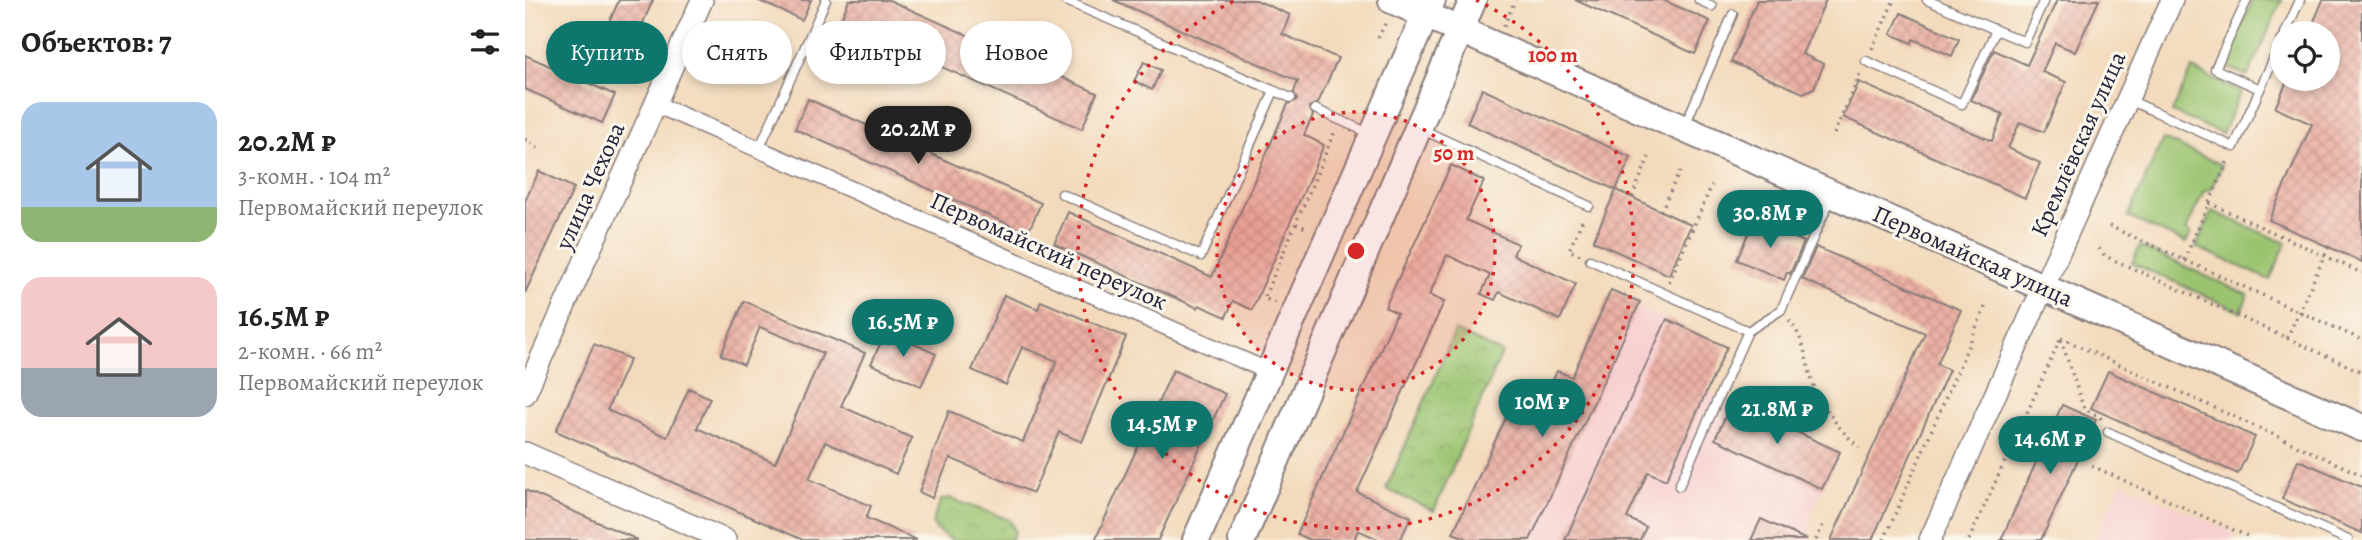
<!DOCTYPE html>
<html lang="ru">
<head>
<meta charset="utf-8">
<style>
  :root { --surface:#fff; --page:#f6f6f6; --text:#222; --muted:#767676; --accent:#0f766e }
  body { margin:0; font-family:Alegreya,serif; background:var(--page); color:var(--text); height:100vh; display:flex; flex-direction:column; font-size:26px; white-space:nowrap }
  * { box-sizing:border-box; margin:0 }
  p { font-size:23px; color:var(--muted) }
  .icon { flex:none; width:38px; height:38px; fill:none; stroke:currentColor; stroke-width:2; stroke-linecap:round; stroke-linejoin:round }
  .map { position:relative; flex:1; overflow:hidden }
  .details { display:flex; flex-direction:column; background:var(--surface); width:525px }
  .details>* { flex:none }
  .guide { position:absolute; left:21px; top:21px; width:665px; height:63px; display:flex; gap:14px }
  .fabs { position:absolute; left:1745px; top:21px; display:grid; gap:14px }
  .fabs a { display:grid; place-items:center; width:70px; height:70px; border-radius:50%; background:var(--surface); box-shadow:0 4px 10px #0003; font-size:35px }
  .price { position:absolute; translate:-50% -60px; padding:0 16px; border-radius:24px; background:var(--accent); color:#fff; font-size:23px; line-height:46px; filter:drop-shadow(0 2px 4px #0008) }
  .price::after { content:''; position:absolute; left:50%; top:42px; width:21px; height:16px; margin-left:-10px; background:inherit; clip-path:polygon(0 0,100% 0,50% 100%) }
  .price.active { background:#222; color:#fff }
  ul { padding:0; list-style:none }
  li { display:flex; align-items:center; gap:21px; height:175px; padding:0 21px }
  li span { display:grid; place-items:center; flex:none; width:196px; height:140px; border-radius:21px; color:#555 }
  li>.icon { margin-inline-start:auto }
  span .icon { width:84px; height:84px; fill:#fffc; stroke-width:1 }
  li b { font-size:30px }
  h2 { display:flex; justify-content:space-between; align-items:center; height:84px; padding:0 21px; font-size:30px }
  .pill { padding:0 24px; border-radius:32px; background:var(--surface); box-shadow:0 4px 10px #0003; font-size:24px; line-height:63px }
  .pill.active { background:var(--accent); color:#fff }
  main { display:flex; flex:1; min-height:0 }
  .map>svg:first-child { display:block }
  .built { fill:#f7cfd0 }
  .grass { fill:#9bc471; stroke:#5e7356; stroke-width:2 }
  .park { fill:url(#park-crowns); stroke:#5e7356; stroke-width:2 }
  .building { fill:url(#building-cross-hatch) }
  .lines { fill:none; stroke-linecap:round; stroke-linejoin:round }
  .service-casing { stroke:#8a7e7c; stroke-width:11 }
  .minor-casing { stroke:#8a7e7c; stroke-width:19 }
  .tertiary-casing { stroke:#8a7e7c; stroke-width:24 }
  .primary-casing { stroke:#8a7e7c; stroke-width:30 }
  .path { stroke:#8a7e7c; stroke-width:3.5; stroke-dasharray:2 5; stroke-linecap:butt }
  .service { stroke:#fff; stroke-width:8 }
  .minor { stroke:#fff; stroke-width:16 }
  .tertiary { stroke:#fff; stroke-width:21 }
  .primary { stroke:#fff; stroke-width:26 }
  .ring { fill:none; stroke:#d62828; stroke-width:3.5; stroke-dasharray:3.5 7 }
  .labels { text-anchor:middle; dominant-baseline:central; stroke-width:6; stroke-linejoin:round; paint-order:stroke }
  .street-label { font-size:24px; fill:#22223b; stroke:#fbf7ec }
  .centre { fill:#d62828; stroke:#fbf7ec; stroke-width:3.5 }
  .ring-label { font-size:21px; text-anchor:middle; font-weight:bold; fill:#d62828; stroke:#fbf7ec; stroke-width:6; stroke-linejoin:round; paint-order:stroke }
</style>
</head>
<body>
<main>
<section class="details">
<h2>Объектов: 7<svg class="icon" aria-label="filters" viewBox="0 0 24 24"><path d="M4 7h16M4 17h16"/><circle cx="9" cy="7" r="2"/><circle cx="15" cy="17" r="2"/></svg></h2>
<ul>
<li><span style="background:linear-gradient(#a9c7e8 75%,#8fb573 0)"><svg class="icon" aria-label="home" viewBox="0 0 24 24"><path d="M3 11l9-7 9 7M6 9v11h12V9"/></svg></span><div><b>20.2M ₽</b><p>3-комн. · 104 m²</p><p>Первомайский переулок</p></div></li>
<li><span style="background:linear-gradient(#f6c9c9 65%,#9aa5b1 0)"><svg class="icon" aria-label="home" viewBox="0 0 24 24"><path d="M3 11l9-7 9 7M6 9v11h12V9"/></svg></span><div><b>16.5M ₽</b><p>2-комн. · 66 m²</p><p>Первомайский переулок</p></div></li>
</ul>
</section>
<div class="map">
<svg width="1837" height="540" viewBox="0 0 1837 540">
  <defs>
    <pattern id="park-crowns" width="20" height="18" patternUnits="userSpaceOnUse" patternTransform="scale(1.75)"><rect width="20" height="18" fill="#9bc471"/><path d="M2 6a3 3 0 1 1 6 0M12 15a3 3 0 1 1 6 0" fill="none" stroke="#85a863"/></pattern>
    <pattern id="building-cross-hatch" width="8" height="8" patternUnits="userSpaceOnUse" patternTransform="scale(1.75)"><rect width="8" height="8" fill="#ebb0a4"/><path d="M0 0l8 8M0 8l8-8" fill="none" stroke="#c9978e"/></pattern>
  </defs>
  <rect width="100%" height="100%" fill="#fbf7ec"/>
  <filter id="ink" filterUnits="userSpaceOnUse"><feTurbulence type="fractalNoise" baseFrequency=".0143" numOctaves="2"/><feDisplacementMap in="SourceGraphic" scale="14" xChannelSelector="R" yChannelSelector="G"/><feConvolveMatrix kernelMatrix="1 2 1 2 8 2 1 2 1" color-interpolation-filters="sRGB"/></filter>
  <filter id="wash" filterUnits="userSpaceOnUse"><feTurbulence type="fractalNoise" baseFrequency=".00686" numOctaves="4" result="noise"/><feDisplacementMap in="SourceGraphic" scale="28" xChannelSelector="R" yChannelSelector="G"/><feGaussianBlur stdDeviation="1.57" result="paint"/><feColorMatrix in="noise" values="0 0 0 0 0 0 0 0 0 0 0 0 0 0 0 0 0 1.4 0 .05"/><feComposite in="paint" operator="in"/></filter>
  <g filter="url(#wash)">
    <rect width="100%" height="100%" fill="#f3dabc"/>
    <g class="built">
      <path d="M1086,290l29,12 -2,5 89,40 -20,44 133,61 -29,63 -2,25h-339l-17,-7 64,-140 25,11 15,-33 15,6z"/>
      <path d="M1597,482l113,52 -3,6h-137z"/>
    </g>
    <g class="grass">
      <path d="M1728,0h29l-34,76 -25,-10z"/>
      <path d="M1667,69l49,23 -19,42 -50,-22z"/>
      <path d="M1638,139l59,26 -11,24 -7,2 -18,39 5,3 -5,10 -58,-26z"/>
      <path d="M1687,211l74,32 -16,37 -74,-33z"/>
      <path d="M1615,246l108,49 -7,17 -109,-49z"/>
    </g>
    <g class="park">
      <path d="M930,331l47,22 -68,158 -48,-22z"/>
      <path d="M424,498l61,22 5,11 -4,9h-59l-15,-10 -5,-7 9,-23z"/>
    </g>
    <g id="blocks">
      <g class="building">
        <path d="M94,0h34l-24,55 -29,-12z"/>
        <path d="M232,0h54l-9,20z"/>
        <path d="M324,0h40l208,93 -15,36 -242,-107z"/>
        <path d="M588,0h143l34,15 -8,19 56,24 -20,45 -9,4 4,8 -9,20 20,10 -72,165 -19,-9 -7,16 -27,-12 -1,3 -144,-64 14,-32 144,65 76,-173 9,-4 -3,-8 4,-11z"/>
        <path d="M1050,0h88l47,21 -15,33z"/>
        <path d="M1232,0h69l-24,54 22,10 -10,24 -11,5 -72,-31z"/>
        <path d="M1532,0h42l-24,52 -20,-9 -13,29 24,10 -22,50 -24,-10 -12,26 32,15 -15,35 -182,-81 16,-35 133,59 11,-27 -32,-14 23,-50 33,15z"/>
        <path d="M1798,0h39v262l-93,-42 43,-96 -37,-16 13,-29h39v-46h-18z"/>
        <path d="M1376,13l58,26 -7,17 -39,-17 -1,4 -21,-9z"/>
        <path d="M0,55l90,40 -13,28 -77,-34z"/>
        <path d="M619,62l17,8 -9,20 -18,-9z"/>
        <path d="M957,89l149,68 -15,33 -149,-67z"/>
        <path d="M283,99l233,104 -13,30 -233,-104z"/>
        <path d="M926,165l33,16 -18,39 52,24 -5,11 63,29 -16,36 -61,-28 -4,8 -14,-6 9,-19 -43,-20 -18,40 15,7 -87,190 54,25 -11,23h-20l-22,-10 -4,10h-44l-13,-6 100,-221 -12,-6z"/>
        <path d="M14,171l35,17 -49,105v-92z"/>
        <path d="M1091,190l75,35 -22,50 -76,-34z"/>
        <path d="M1229,219l50,23 -14,32 -3,-2 -3,8 -47,-20z"/>
        <path d="M1291,247l145,63 -24,54 12,6 -77,170h-41l94,-207 -123,-54z"/>
        <path d="M1086,290l29,12 -110,238h-60l-17,-7 64,-140 25,11 15,-33 15,6z"/>
        <path d="M479,295l34,14 3,-8 85,36 -44,105 -23,-10 -26,61 -83,-35 -18,40 -13,-6 30,-81 74,31 34,-81 -35,-14 -16,38 -34,-15z"/>
        <path d="M219,301l121,52 -24,53 71,32 -16,36 -71,-32 -16,37 62,27 -5,12 51,22h-114l-247,-109 38,-87 36,15 -23,51 60,27 22,-49 21,10 -13,30 78,35 48,-110 -63,-26 -16,38 -23,-10z"/>
        <path d="M1142,319l60,28 -61,133 -18,-8 -21,46 19,9 -6,13h-75z"/>
        <path d="M361,331l50,23 -15,32 -50,-22z"/>
        <path d="M648,370l52,24 -67,146h-63z"/>
        <path d="M1583,371l147,66 -17,37 -147,-66z"/>
        <path d="M1207,402l108,50 -18,37 -107,-50z"/>
        <path d="M1537,405l34,15 -55,120h-40z"/>
        <path d="M1773,460l64,27v46l-80,-34z"/>
        <path d="M0,490l113,50h-113z"/>
        <path d="M1236,519l46,21h-56z"/>
      </g>
    </g>
  </g>
  <g filter="url(#ink)">
    <use href="#blocks" fill-opacity="0" stroke="#8a7e7c" stroke-width="2"/>
    <g class="lines">
      <defs>
        <g id="service">
          <path d="M539,0l227,98"/>
          <path d="M1174,0l13,6"/>
          <path d="M1402,0l69,30"/>
          <path d="M1722,0l-32,69 45,20"/>
          <path d="M1760,33l15,-33"/>
          <path d="M1341,61l96,43 34,-74 29,12 19,-42"/>
          <path d="M1604,100l105,47 48,-107"/>
          <path d="M790,109l56,25"/>
          <path d="M1160,125l48,-111"/>
          <path d="M898,130l166,76"/>
          <path d="M234,149l67,-149"/>
          <path d="M537,194l139,62 73,-165"/>
          <path d="M1065,260l158,71 33,-21 49,-110"/>
          <path d="M1583,432l240,108"/>
          <path d="M1154,486l69,-155"/>
        </g>
        <path id="minor" d="M130,104l615,268"/>
        <g id="tertiary">
          <path d="M0,394l177,-394"/>
          <path d="M0,453l200,87"/>
          <path d="M1405,540l242,-540"/>
        </g>
        <g id="primary">
          <path d="M867,0l970,428"/>
          <path d="M671,540l236,-540"/>
          <path d="M717,540l231,-540"/>
        </g>
      </defs>
      <use href="#service" class="service-casing"/>
      <use href="#minor" class="minor-casing"/>
      <use href="#tertiary" class="tertiary-casing"/>
      <use href="#primary" class="primary-casing"/>
      <g class="path">
        <path d="M979,26l11,-26"/>
        <path d="M853,38l8,-16"/>
        <path d="M1347,49l22,-49"/>
        <path d="M1309,134l27,-62"/>
        <path d="M0,139l14,10"/>
        <path d="M1107,197l17,-40"/>
        <path d="M1684,203l153,70"/>
        <path d="M1136,211l19,-40"/>
        <path d="M771,224l12,5"/>
        <path d="M1584,226l253,114"/>
        <path d="M1574,248l6,8 257,116"/>
        <path d="M1055,255l-11,-5 15,-33"/>
        <path d="M1659,260l45,-102"/>
        <path d="M1144,282l43,-97"/>
        <path d="M750,303l-11,-5 71,-167"/>
        <path d="M1264,320c17,20 16,42 25,66 10,23 26,45 45,61"/>
        <path d="M1536,338l301,137"/>
        <path d="M1762,338l44,-96"/>
        <path d="M1536,340l23,69 16,8 3,6"/>
        <path d="M1567,466l155,70"/>
        <path d="M1291,540l8,-17"/>
        <path d="M1359,540l102,-235"/>
        <path d="M1444,540l92,-202"/>
      </g>
      <use href="#service" class="service"/>
      <use href="#minor" class="minor"/>
      <use href="#tertiary" class="tertiary"/>
      <use href="#primary" class="primary"/>
    </g>
  </g>
  <circle cx="831" cy="251" r="139" fill="#d62828" fill-opacity=".12"/>
  <g class="ring">
    <circle cx="831" cy="251" r="139"/>
    <path d="M951 0A278 278 0 1 1 711 0"/>
  </g>
  <g class="labels">
    <g class="street-label">
      <text transform="translate(1553 144) rotate(-66)">Кремлёвская улица</text>
      <text transform="translate(65 186) rotate(-66)">улица Чехова</text>
      <text transform="translate(524 251) rotate(24)">Первомайский переулок</text>
      <text transform="translate(1448 256) rotate(24)">Первомайская улица</text>
    </g>
  </g>
  <circle cx="831" cy="251" r="10" class="centre"/>
  <g class="ring-label">
    <text x="1028" y="62">100 m</text>
    <text x="929" y="160">50 m</text>
  </g>
</svg>
<div class="fabs">
<a><svg class="icon" aria-label="locate" viewBox="0 0 24 24"><circle cx="12" cy="12" r="6"/><path d="M12 2v4M12 18v4M2 12h4M18 12h4"/></svg></a>
</div>
<b class="price active" style="left:393px;top:166px">20.2M ₽</b>
<b class="price" style="left:1245px;top:250px">30.8M ₽</b>
<b class="price" style="left:378px;top:359px">16.5M ₽</b>
<b class="price" style="left:1017px;top:439px">10M ₽</b>
<b class="price" style="left:1252px;top:446px">21.8M ₽</b>
<b class="price" style="left:637px;top:461px">14.5M ₽</b>
<b class="price" style="left:1525px;top:476px">14.6M ₽</b>
<div class="guide">
<a class="pill active">Купить</a>
<a class="pill">Снять</a>
<a class="pill">Фильтры</a>
<a class="pill">Новое</a>
</div>
</div>
</main>
</body>
</html>
